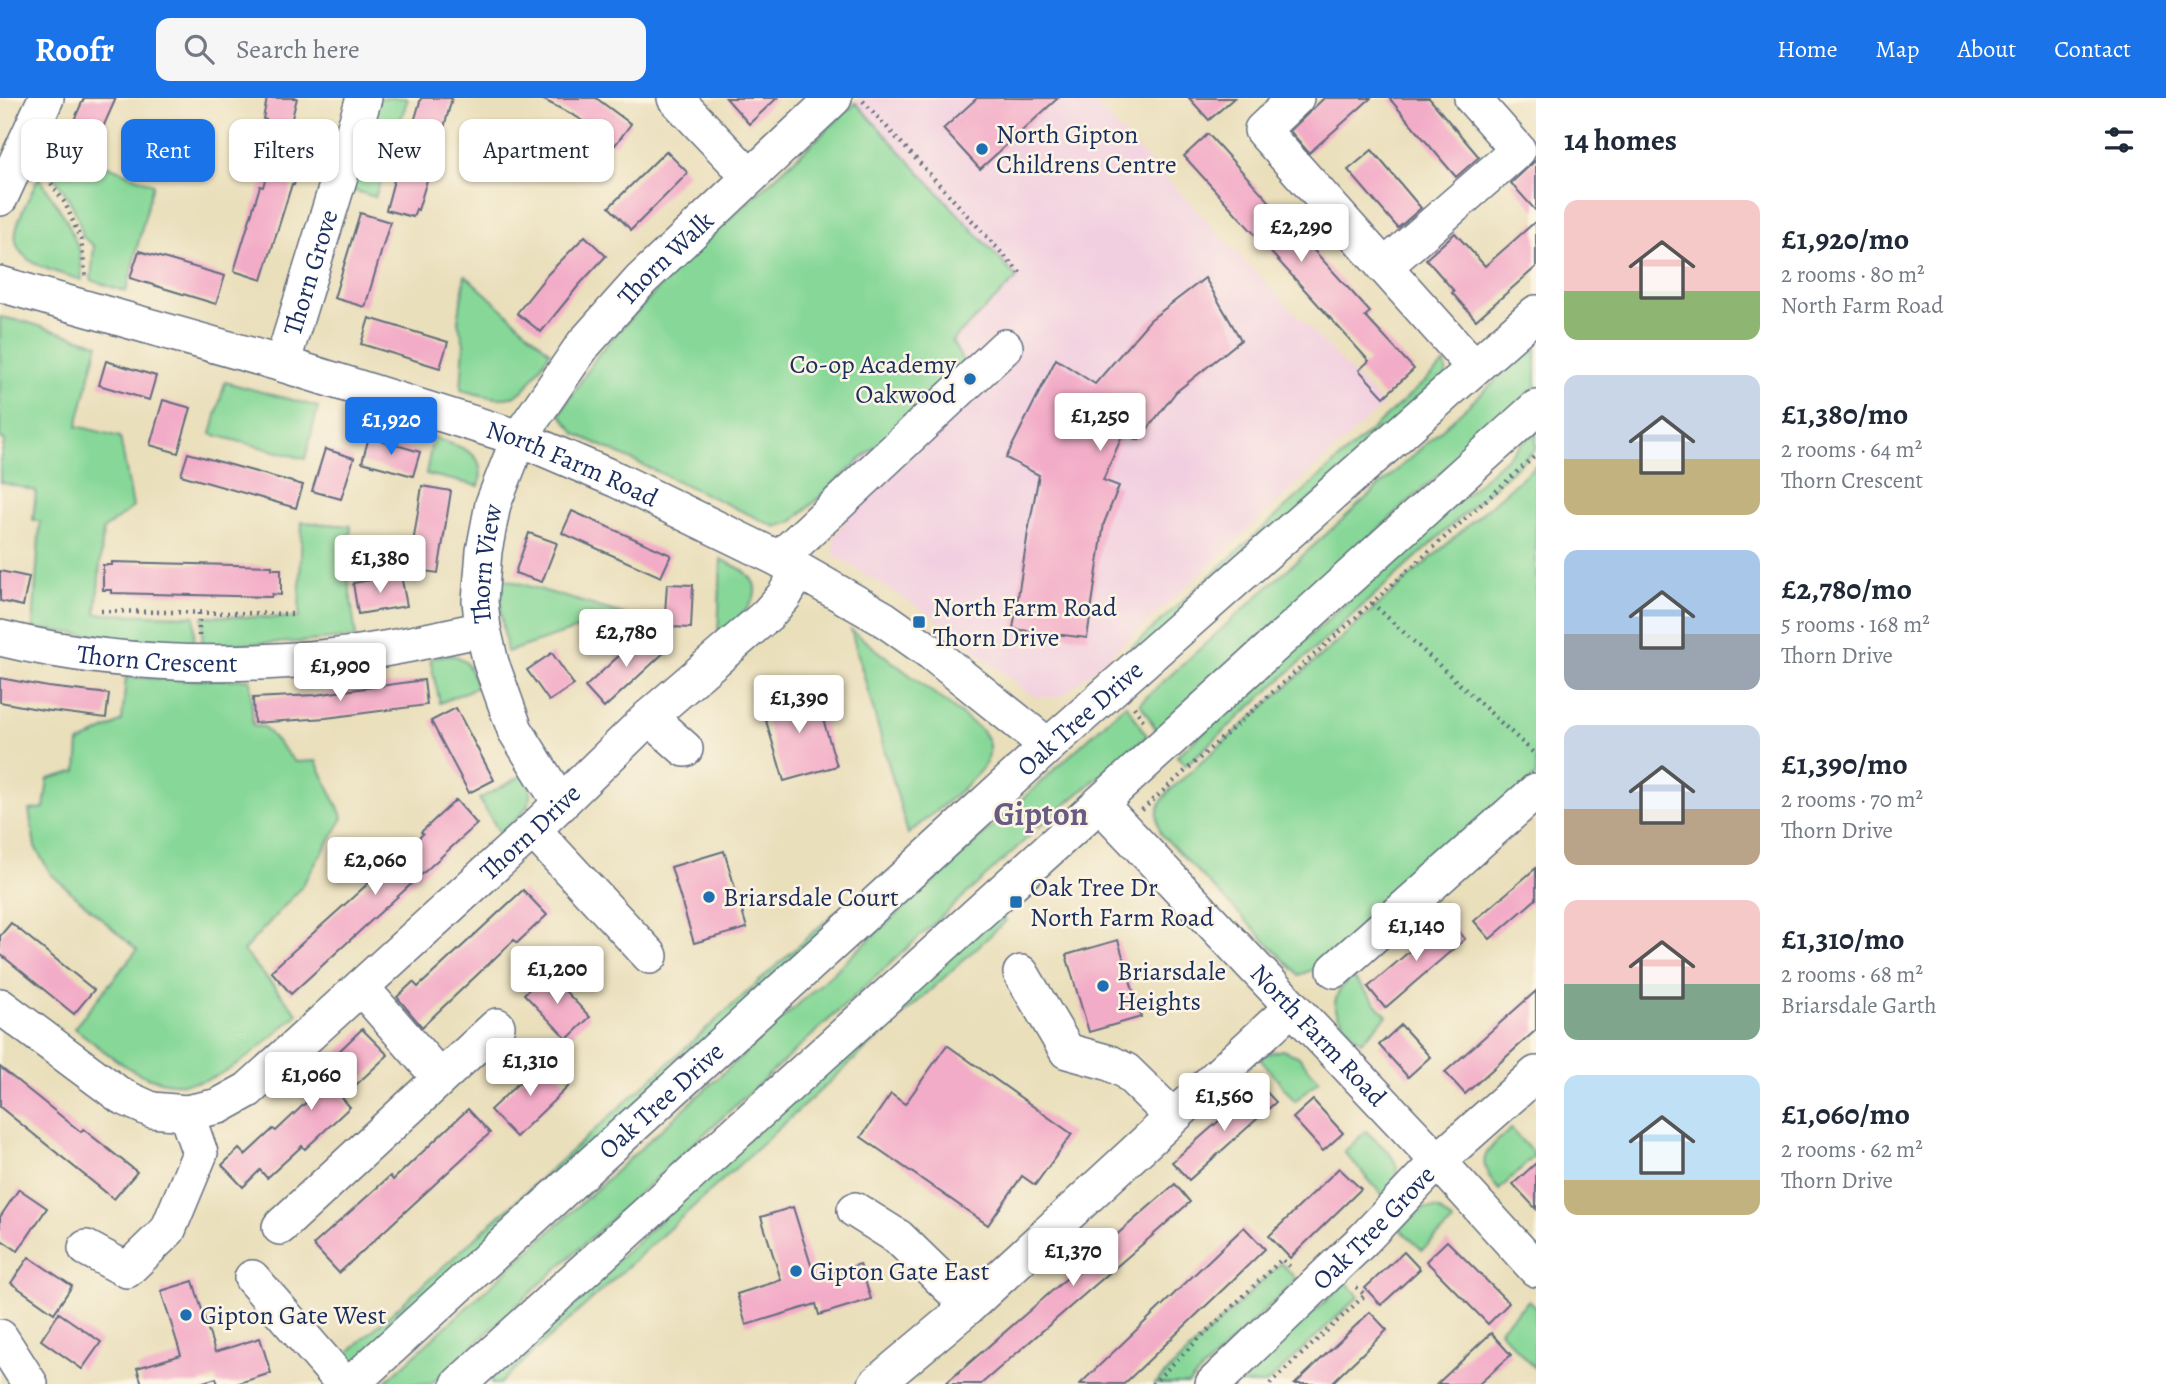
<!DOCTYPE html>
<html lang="en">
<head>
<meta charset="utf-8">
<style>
  :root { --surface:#fff; --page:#f6f6f7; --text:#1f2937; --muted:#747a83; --accent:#1a73e8 }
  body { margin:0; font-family:Alegreya,serif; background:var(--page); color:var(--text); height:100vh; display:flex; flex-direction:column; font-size:26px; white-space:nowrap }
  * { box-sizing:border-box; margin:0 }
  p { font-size:23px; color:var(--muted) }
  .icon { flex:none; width:38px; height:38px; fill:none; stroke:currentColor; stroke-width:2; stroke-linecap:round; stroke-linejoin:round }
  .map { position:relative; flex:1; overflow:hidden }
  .side { display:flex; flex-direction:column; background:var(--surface); width:630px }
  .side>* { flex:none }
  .guide { position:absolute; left:21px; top:21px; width:665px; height:63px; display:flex; gap:14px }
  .price { position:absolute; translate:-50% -60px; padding:0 16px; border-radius:7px; background:#fff; color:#222; font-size:23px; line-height:46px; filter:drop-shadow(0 2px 4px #0008) }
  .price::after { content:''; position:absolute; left:50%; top:42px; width:21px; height:16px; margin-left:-10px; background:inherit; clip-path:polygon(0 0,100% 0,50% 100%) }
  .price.current { background:var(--accent); color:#fff }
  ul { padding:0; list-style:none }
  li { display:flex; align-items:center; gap:21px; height:175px; padding:0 28px }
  li span { display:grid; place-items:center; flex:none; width:196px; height:140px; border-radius:14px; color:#555 }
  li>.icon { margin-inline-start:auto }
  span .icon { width:84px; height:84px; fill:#fffc; stroke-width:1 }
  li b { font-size:30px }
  h2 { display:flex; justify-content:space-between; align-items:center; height:84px; padding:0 28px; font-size:30px }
  .pill { padding:0 24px; border-radius:14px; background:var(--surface); box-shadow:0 2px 5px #0004; font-size:24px; line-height:63px }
  .pill.current { background:var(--accent); color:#fff }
  header { display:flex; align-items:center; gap:42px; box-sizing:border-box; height:98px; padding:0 35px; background:var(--accent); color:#fff }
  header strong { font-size:33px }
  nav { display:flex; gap:38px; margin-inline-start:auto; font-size:24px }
  .search { width:490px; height:63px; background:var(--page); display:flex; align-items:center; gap:18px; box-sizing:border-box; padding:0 24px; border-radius:14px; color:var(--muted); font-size:26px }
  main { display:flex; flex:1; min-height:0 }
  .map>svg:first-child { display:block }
  .built { fill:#f2cfe0 }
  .green { fill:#87d898; stroke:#51847b; stroke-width:2 }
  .building { fill:#f3acc7 }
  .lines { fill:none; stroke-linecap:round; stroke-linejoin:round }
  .minor-casing { stroke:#636d7f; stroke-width:38 }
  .path { stroke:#636d7f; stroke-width:4.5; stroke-dasharray:2 5; stroke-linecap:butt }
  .minor { stroke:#fff; stroke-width:35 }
  .poi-dot { fill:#1f6fb2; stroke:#fcf5e5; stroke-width:2.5 }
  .labels { text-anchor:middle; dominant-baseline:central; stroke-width:5; stroke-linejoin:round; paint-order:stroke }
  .poi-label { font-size:26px; fill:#1b2f5e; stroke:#fcf5e5; text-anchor:start }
  .street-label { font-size:26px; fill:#1b2f5e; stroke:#fcf5e5 }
  .district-label { font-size:33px; font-weight:bold; fill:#675b83; stroke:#fcf5e5 }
</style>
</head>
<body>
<header>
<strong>Roofr</strong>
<div class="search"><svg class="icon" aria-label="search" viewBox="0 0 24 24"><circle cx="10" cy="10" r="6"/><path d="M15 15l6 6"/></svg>Search here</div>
<nav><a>Home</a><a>Map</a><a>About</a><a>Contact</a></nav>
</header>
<main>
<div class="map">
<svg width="1536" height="1286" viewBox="0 0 1536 1286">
  <rect width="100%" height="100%" fill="#fcf5e5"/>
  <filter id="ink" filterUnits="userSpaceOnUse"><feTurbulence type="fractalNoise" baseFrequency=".0143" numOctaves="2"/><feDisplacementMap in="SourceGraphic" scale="14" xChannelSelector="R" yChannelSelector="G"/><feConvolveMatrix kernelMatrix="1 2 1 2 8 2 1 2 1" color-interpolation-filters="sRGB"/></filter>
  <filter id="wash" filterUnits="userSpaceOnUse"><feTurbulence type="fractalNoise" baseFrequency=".00686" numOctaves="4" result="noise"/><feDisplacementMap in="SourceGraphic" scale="28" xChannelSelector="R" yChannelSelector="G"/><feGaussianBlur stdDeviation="1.57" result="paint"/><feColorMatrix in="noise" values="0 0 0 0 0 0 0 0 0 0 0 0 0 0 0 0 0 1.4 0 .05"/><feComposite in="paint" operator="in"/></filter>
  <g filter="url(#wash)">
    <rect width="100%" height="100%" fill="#eadfbb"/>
    <path class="built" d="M861,0h228l294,307 -240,221 -77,67 -9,4h-21l-9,-5 -96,-77 -97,-60v-18l11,-14 -24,-27 -29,26 -16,5 -200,-93 -16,-20 123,-152z"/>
    <g class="green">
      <path d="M377,0h31l-33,99 -26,-8z"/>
      <path d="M856,5l161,175 -65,63 13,24 -173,157 -16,5 -200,-93 -16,-20 39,-61 84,-91z"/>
      <path d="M51,45l102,41 -27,108 -35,-12 3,-34 -11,-9c-6,-31 -21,-51 -41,-74z"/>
      <path d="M39,79l27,42 14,33 2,28c-23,-8 -76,-16 -65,-53 4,-17 15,-34 22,-50z"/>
      <path d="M465,177l85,77c-32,49 -30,54 -89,38l3,-47 -6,-21z"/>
      <path d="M0,219l26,5 72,22 -21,82 43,11 13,70 -30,23 -7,84 99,2 -1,28 -45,-1 -116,-15 7,-107 -7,-1 3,-29 -36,-9v-22l5,-20 -5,-2z"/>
      <path d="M1536,246v42l-379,345 -17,-28z"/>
      <path d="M1445,265l2,14 -328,298 -8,-9z"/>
      <path d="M225,284l93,25 -13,52 -94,-25z"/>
      <path d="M1536,333v18l-350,316 -9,-9z"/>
      <path d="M433,339c27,11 55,13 46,49l-53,-12z"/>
      <path d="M1536,367v311l-216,191 -21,8 -137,-140c-8,-17 -5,-30 7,-44z"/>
      <path d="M302,424l49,4 -3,50 8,61 -58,5 -96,3 1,-29 96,2z"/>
      <path d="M721,461c8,5 19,8 25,14 27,23 -13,49 -28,63z"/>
      <path d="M501,480l122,36 -116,38 -6,-38z"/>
      <path d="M851,532l128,98c8,8 13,18 9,30 -6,19 -63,61 -80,76z"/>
      <path d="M446,557c21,-1 25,15 31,32l-37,16 -10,-44z"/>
      <path d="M126,579l63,3 61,-1 3,47 11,1 31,35 21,-1 27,57 -43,71 -57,62 55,63c-50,42 -92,93 -162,58 -22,-11 -42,-30 -62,-44l63,-78 -86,-76 -16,-27 -6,-37 15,-2 4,-29 29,-8 2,-28 43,-22z"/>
      <path d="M1126,606l21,32 -108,91 -21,-24z"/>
      <path d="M523,677c19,27 -3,41 -23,58l-21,-34z"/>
      <path d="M1012,711l22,23 -603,552h-48z"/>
      <path d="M838,812l10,10 -495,446 -12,-7z"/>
      <path d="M994,813l12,10 -507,463h-7l-1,-7z"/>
      <path d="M1352,878l35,40 -26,26c-23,-26 -40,-37 -9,-66z"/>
      <path d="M1282,952l16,6 21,24 -24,21 -35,-42 6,-5z"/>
      <path d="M1511,1031l24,26 -36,35c-25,-31 -16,-37 12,-61z"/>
      <path d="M1366,1033c25,25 45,33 18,66l-40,-45z"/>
      <path d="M1424,1110l14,1 15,13 -31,28 -23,-22z"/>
      <path d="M1281,1165l16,16 -109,105h-33z"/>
      <path d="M1346,1184l13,14 -93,88h-29z"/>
      <path d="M1529,1202l7,7 -1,61 -36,-38z"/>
    </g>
    <g id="blocks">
      <g class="building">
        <path d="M84,0h32l-24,54 -27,-12z"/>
        <path d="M267,0h30l-7,28 -27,-7z"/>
        <path d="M421,0h31l-14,52h-2l-18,60 -2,-1 -3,8 -27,-7 11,-41 3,1z"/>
        <path d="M540,0h56l35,26 -16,21 -38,-28z"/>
        <path d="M726,0h51l-28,26z"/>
        <path d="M977,0h81l-78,71 -37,-40z"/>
        <path d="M1189,0h45l-25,22z"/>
        <path d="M1324,0h47l-62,55 -19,-22z"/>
        <path d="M1389,0h40l50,59 -23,20z"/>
        <path d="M278,36l28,7 -12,44 -2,-1 -30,96 -28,-9 26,-85 3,1z"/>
        <path d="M1208,36l162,178 -5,4 49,53 -30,28 -25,-27 10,-9 -185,-205z"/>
        <path d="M1372,52l49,58 -23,20 -50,-58z"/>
        <path d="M666,53l22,22 -57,57 -22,-23z"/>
        <path d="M1536,62v51l-25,-28z"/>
        <path d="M360,115l30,9 -25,85 -31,-9z"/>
        <path d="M1536,123v46l-60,53 -24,-27 2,-2 -28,-32 29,-26 30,33z"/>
        <path d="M585,138l21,20 -27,29 -38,47 -24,-19 31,-39z"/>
        <path d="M139,153l86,25 -9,28 -86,-26z"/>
        <path d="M1205,180l36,62 -65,52 -37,48 -16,-6 -20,46 16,6 -15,37 -17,115 -74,-9 15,-97 11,-57 -33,-17 50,-99 39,25 55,-64z"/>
        <path d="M369,220l79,24 -8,26 -79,-24z"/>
        <path d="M106,263l50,15 -7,24 -50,-15z"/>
        <path d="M163,302l28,8 -13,45 -28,-8z"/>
        <path d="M369,339l51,15 -7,24 -51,-14z"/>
        <path d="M325,351l29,9 -13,41 -29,-8z"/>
        <path d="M188,355l115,32 -7,23 -115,-33z"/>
        <path d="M422,388l29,5 -13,82 -29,-4z"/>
        <path d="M572,413l99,44 -10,22 -99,-44z"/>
        <path d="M529,435l28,10 -15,39 -27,-9z"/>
        <path d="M112,464l160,4v3h9v26l-9,-1 -1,3 -160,-4v-3h-8v-25h9z"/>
        <path d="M0,473l29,6 -6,29 -23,-5z"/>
        <path d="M401,477l6,31 -49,8 -5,-31z"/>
        <path d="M667,486l26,1 -2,43 -40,-2 14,-13z"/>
        <path d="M648,531l19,21 -63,58 -19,-21z"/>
        <path d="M552,555l22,32 -25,16 -22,-31z"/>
        <path d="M0,580l48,9 61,7 -3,24 -63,-8 -43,-8z"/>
        <path d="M424,582l3,25 -101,13 -72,5 -1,-25 62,-3z"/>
        <path d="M814,591l23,77 -53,15 -23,-77z"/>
        <path d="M456,610l38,72 -25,13 -38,-72z"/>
        <path d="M456,702l21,24 -186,170 -20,-23 152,-137 -2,-2z"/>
        <path d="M724,753l23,77 -53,15 -23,-76z"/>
        <path d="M1536,770v31l-46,40 -16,-18z"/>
        <path d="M523,792l24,25 -30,28 -3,-3 -92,87 -25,-30 16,-15 5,5z"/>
        <path d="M1448,820l17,21 -80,69 -17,-21z"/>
        <path d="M11,825l83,67 -20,24 -74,-60v-18z"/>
        <path d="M1118,842l23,77 -52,15 -23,-77z"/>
        <path d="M547,874l43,45 -23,22 -43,-45z"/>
        <path d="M1536,893v39l-71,64 -20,-22z"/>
        <path d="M1401,927l29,32 -22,20 -29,-32z"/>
        <path d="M362,931l26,26 -46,43 8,9 -45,42 -3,-3 -35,32 -7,-8 -17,17 -21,-22 17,-16 6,6 28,-26 3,2 58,-55 -6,-6v-8z"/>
        <path d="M947,947l125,89 -37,51 -13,-9 -34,49 -127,-88 30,-43 14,10z"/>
        <path d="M544,961l25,27 -53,51 -26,-27z"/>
        <path d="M0,969l81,65 2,-3 54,43 -23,27 -114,-92z"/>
        <path d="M1260,987l16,17 -87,78 -17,-18z"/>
        <path d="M1313,1002l30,33 -20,18 -30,-33z"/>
        <path d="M468,1011l22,24 -151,140 -26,-28 77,-69 3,4z"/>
        <path d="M1536,1065v46l-23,-25z"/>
        <path d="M1339,1070l22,21 -71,69 -21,-22z"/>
        <path d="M1175,1086l15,18 -37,33 -172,149h-36z"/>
        <path d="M19,1091l28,19 -29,43 -18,-12v-22z"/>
        <path d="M793,1109l22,71 45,-14 11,35 -52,16 -3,-11 -70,21 -9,-31 44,-14 -20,-63z"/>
        <path d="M1244,1129l21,22 -31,30 -110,105h-44z"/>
        <path d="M1447,1143l62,62 -21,21 -62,-63z"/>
        <path d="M1404,1154l16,17 -39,36 -16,-17z"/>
        <path d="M29,1159l43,29 -18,27 -43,-30z"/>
        <path d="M193,1183l22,71 45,-14 11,35 -35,11h-18l-2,-6 -19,6h-55l-5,-16 44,-13 -20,-64z"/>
        <path d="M1370,1214l17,18 -47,45 -9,9h-36z"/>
        <path d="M59,1215l42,29 -19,27 -41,-29z"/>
        <path d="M1491,1235l20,22 -32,29h-42z"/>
      </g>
    </g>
  </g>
  <g filter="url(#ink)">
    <use href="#blocks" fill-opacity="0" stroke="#636d7f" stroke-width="2"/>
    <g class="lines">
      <defs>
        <g id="minor">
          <path d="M675,0l75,79"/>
          <path d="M1296,0l-34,32 212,237"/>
          <path d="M0,100l46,-100"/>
          <path d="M1384,169l134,-117 -46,-52"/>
          <path id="s1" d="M0,186l282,80 237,74 98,42 162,79 105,60 48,34 116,93"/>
          <path id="s2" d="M282,266l82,-266"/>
          <path d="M779,461l226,-212"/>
          <path id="s3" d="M0,540c107,26 220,30 330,19 51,-6 102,-17 153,-28"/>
          <path d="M649,619l36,32"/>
          <path id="s4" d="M561,706l-46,-74 -24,-67 -8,-34 -3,-28 4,-50 9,-47 26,-66 64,-93 58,-65 193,-182"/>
          <path id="s5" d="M1100,706l338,357 98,108"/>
          <path d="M533,732l117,126"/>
          <path d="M1335,872l201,-179"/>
          <path d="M1021,875l46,78 43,12 16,8 47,46"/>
          <path d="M361,889l79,91"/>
          <path id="s6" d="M0,908l121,90 31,14 34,3 33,-7 29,-16 285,-260 116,-113 118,-102 17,-19 15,-25"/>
          <path d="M855,1112l43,27 71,69"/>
          <path d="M280,1129l217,-201"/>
          <path d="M86,1150l41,22 41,-40 32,-77 -14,-40"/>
          <path d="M252,1180l92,106"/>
          <path d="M0,1239l30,47"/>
          <path id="s7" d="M351,1286l697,-638 488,-433"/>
          <path d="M459,1286l1077,-976"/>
          <path d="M876,1286l93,-78 322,-298"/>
          <path id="s8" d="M1213,1286l151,-145 74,-78 98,-87"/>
        </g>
      </defs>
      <use href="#minor" class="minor-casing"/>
      <g class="path">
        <path d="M863,3l158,173"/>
        <path d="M43,74l22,31 16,37 5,39"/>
        <path d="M1372,505l164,152"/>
        <path d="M101,513l193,3"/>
        <path d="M199,538v-23"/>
        <path d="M1134,609l11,16"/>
        <path d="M1142,712l394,-355"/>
        <path d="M1152,1286l130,-125 10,10"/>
        <path d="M1270,1286l95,-89 -10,-9"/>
      </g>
      <use href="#minor" class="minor"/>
    </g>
  </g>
  <g class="poi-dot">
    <circle cx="982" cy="51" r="7"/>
    <circle cx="970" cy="281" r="7"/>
    <rect x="912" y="517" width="14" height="14" rx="3.5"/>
    <circle cx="709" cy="799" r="7"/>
    <rect x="1009" y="797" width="14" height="14" rx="3.5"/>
    <circle cx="1103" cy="888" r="7"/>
    <circle cx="796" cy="1173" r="7"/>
    <circle cx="186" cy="1217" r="7"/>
  </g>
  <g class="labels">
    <g class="poi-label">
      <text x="996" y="36">North Gipton<tspan x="996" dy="30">Childrens Centre</tspan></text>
      <text x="956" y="266" text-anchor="end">Co-op Academy<tspan x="956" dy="30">Oakwood</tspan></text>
      <text x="933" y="509">North Farm Road<tspan x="933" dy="30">Thorn Drive</tspan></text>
      <text x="1030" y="789">Oak Tree Dr<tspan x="1030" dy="30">North Farm Road</tspan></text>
      <text x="723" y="799">Briarsdale Court</text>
      <text x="1117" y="873">Briarsdale<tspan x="1117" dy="30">Heights</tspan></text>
      <text x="810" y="1173">Gipton Gate East</text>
      <text x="200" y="1217">Gipton Gate West</text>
    </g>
    <g class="street-label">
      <text stroke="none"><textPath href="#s4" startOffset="623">Thorn Walk</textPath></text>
      <text stroke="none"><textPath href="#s2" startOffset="96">Thorn Grove</textPath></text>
      <text stroke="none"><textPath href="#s1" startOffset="600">North Farm Road</textPath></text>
      <text stroke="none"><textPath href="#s4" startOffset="259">Thorn View</textPath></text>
      <text stroke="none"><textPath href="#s3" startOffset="159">Thorn Crescent</textPath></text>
      <text stroke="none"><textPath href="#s7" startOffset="987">Oak Tree Drive</textPath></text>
      <text stroke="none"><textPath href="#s6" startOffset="668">Thorn Drive</textPath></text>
      <text stroke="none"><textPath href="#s5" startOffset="318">North Farm Road</textPath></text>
      <text stroke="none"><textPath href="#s7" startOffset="420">Oak Tree Drive</textPath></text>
      <text stroke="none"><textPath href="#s8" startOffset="224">Oak Tree Grove</textPath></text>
    </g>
    <g class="district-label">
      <text x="1041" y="715">Gipton</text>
    </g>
  </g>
</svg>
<b class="price" style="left:1301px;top:166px">£2,290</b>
<b class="price" style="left:1100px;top:355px">£1,250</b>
<b class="price current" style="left:391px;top:359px">£1,920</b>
<b class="price" style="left:380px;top:497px">£1,380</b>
<b class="price" style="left:626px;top:571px">£2,780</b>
<b class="price" style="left:340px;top:605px">£1,900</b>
<b class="price" style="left:799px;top:637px">£1,390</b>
<b class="price" style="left:375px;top:799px">£2,060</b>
<b class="price" style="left:1416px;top:865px">£1,140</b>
<b class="price" style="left:557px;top:908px">£1,200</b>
<b class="price" style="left:530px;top:1000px">£1,310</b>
<b class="price" style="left:311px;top:1014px">£1,060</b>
<b class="price" style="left:1224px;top:1035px">£1,560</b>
<b class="price" style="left:1073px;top:1190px">£1,370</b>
<div class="guide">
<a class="pill">Buy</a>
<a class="pill current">Rent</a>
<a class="pill">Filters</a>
<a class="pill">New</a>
<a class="pill">Apartment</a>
</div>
</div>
<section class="side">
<h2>14 homes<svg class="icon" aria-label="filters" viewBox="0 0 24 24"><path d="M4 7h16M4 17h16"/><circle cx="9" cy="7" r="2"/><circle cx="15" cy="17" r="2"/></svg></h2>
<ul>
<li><span style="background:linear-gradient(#f6c9c9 65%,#8fb573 0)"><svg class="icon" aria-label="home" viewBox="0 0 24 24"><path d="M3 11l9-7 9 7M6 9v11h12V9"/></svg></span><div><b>£1,920/mo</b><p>2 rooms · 80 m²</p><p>North Farm Road</p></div></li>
<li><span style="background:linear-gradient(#c9d6e8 60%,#c2b280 0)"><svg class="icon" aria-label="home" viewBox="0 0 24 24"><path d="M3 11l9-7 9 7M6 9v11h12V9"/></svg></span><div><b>£1,380/mo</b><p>2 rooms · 64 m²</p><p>Thorn Crescent</p></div></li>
<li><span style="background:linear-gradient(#a9c7e8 60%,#9aa5b1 0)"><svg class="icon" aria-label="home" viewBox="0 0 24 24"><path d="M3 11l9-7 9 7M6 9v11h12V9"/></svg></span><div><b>£2,780/mo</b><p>5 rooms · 168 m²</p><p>Thorn Drive</p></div></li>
<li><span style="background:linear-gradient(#c9d6e8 60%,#b9a48a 0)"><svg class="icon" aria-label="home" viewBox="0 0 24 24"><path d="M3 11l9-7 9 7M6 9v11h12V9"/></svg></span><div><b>£1,390/mo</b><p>2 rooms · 70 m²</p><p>Thorn Drive</p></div></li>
<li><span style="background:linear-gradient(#f6c9c9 60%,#7fa58c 0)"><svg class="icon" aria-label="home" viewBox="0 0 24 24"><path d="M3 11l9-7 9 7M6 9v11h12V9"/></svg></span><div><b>£1,310/mo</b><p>2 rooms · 68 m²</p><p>Briarsdale Garth</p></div></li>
<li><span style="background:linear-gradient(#bfe0f5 75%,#c2b280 0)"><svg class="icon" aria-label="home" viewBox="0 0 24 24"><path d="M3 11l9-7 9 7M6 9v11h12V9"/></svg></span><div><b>£1,060/mo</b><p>2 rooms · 62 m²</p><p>Thorn Drive</p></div></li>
</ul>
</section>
</main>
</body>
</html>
